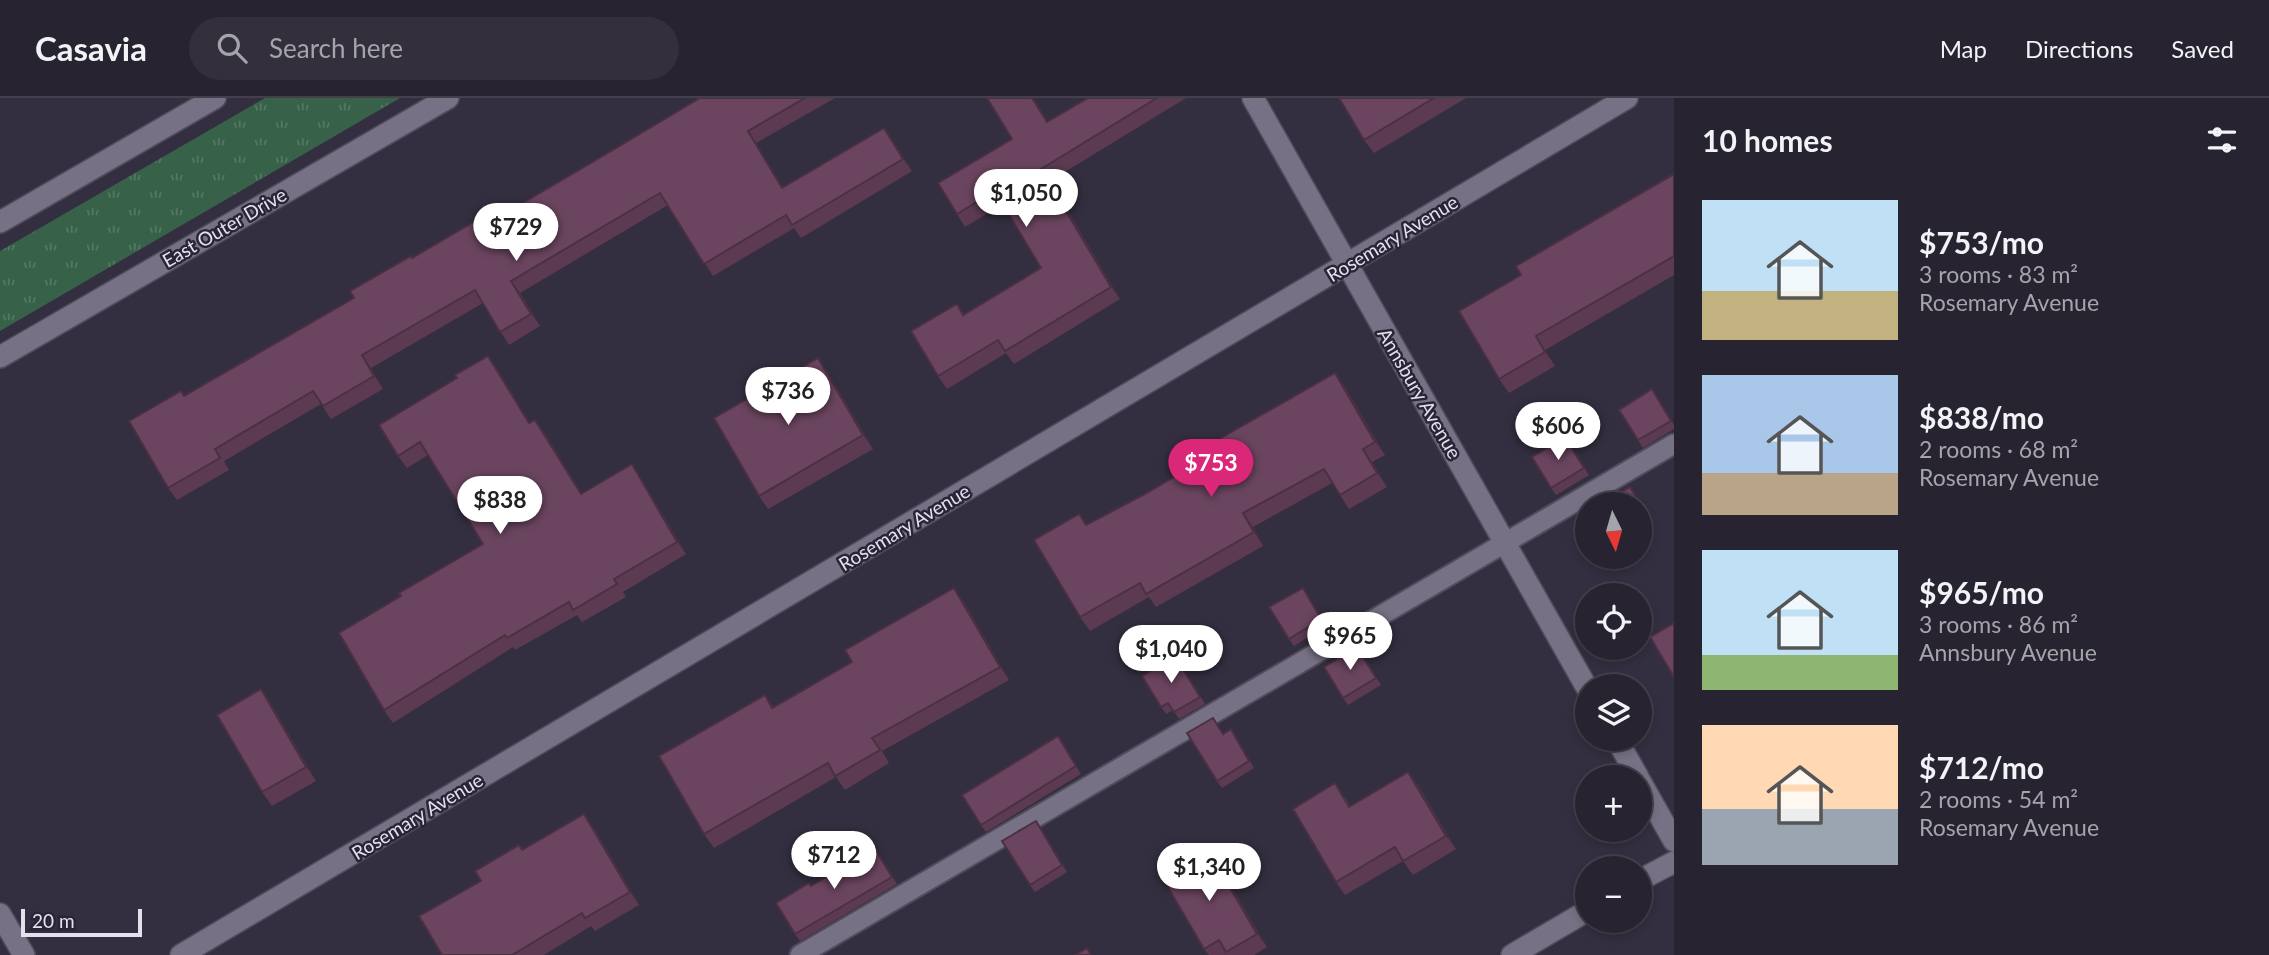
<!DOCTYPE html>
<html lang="en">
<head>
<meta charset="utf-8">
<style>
  :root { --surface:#272330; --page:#332f3c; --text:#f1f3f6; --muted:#a4a4ab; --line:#43404c; --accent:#db2777 }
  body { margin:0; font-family:Lato,sans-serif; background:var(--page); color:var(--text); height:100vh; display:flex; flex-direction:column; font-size:26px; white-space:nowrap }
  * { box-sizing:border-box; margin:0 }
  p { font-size:23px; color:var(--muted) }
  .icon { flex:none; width:38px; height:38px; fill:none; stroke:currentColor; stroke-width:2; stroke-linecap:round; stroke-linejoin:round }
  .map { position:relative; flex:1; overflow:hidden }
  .sheet { display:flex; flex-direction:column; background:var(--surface); width:595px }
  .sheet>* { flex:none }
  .needle { width:46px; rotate:175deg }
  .fabs { position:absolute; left:1575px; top:394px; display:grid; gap:14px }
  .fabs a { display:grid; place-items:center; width:77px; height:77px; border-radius:50%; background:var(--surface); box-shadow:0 4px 10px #0003,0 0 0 2px var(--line); font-size:35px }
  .scale { position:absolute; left:21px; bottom:18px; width:121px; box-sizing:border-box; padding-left:7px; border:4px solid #e4e1ed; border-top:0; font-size:19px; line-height:24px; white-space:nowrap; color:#e4e1ed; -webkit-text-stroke:5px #2a2536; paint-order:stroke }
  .price { position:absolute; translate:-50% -60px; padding:0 16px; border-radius:24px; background:#fff; color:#222; font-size:23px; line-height:46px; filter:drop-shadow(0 2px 4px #0008) }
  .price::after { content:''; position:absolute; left:50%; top:42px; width:21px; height:16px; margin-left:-10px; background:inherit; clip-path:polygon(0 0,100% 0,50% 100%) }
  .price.active { background:var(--accent); color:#fff }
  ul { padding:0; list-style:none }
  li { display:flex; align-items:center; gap:21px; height:175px; padding:0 28px }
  li span { display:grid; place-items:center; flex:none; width:196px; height:140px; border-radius:0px; color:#555 }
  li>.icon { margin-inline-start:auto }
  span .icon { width:84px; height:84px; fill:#fffc; stroke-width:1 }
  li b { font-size:30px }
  h2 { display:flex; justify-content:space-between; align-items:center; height:84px; padding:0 28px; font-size:30px }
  header { display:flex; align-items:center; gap:42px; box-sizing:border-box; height:98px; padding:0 35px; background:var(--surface); border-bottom:2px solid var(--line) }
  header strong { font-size:33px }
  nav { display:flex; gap:38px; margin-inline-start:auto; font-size:24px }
  .search { width:490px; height:63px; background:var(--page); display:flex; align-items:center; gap:18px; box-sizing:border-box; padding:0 24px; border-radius:38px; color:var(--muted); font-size:26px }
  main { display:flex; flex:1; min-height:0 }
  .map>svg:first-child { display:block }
  .grass { fill:url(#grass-tufts) }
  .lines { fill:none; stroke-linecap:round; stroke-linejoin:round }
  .service-casing { stroke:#504c5a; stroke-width:23 }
  .minor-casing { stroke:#504c5a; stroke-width:24 }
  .tertiary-casing { stroke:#504c5a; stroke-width:24 }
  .service { stroke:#767184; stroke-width:19 }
  .minor { stroke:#767184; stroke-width:21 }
  .tertiary { stroke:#767184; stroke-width:21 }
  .wall { fill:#5c3b52 }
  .shaded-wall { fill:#4b3042 }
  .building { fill:#6b455f; stroke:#4b3042; stroke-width:2 }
  .labels { text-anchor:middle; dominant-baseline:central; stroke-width:5; stroke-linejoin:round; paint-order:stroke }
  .street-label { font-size:19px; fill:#e4e1ed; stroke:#2a2536 }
</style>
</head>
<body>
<header>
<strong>Casavia</strong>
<div class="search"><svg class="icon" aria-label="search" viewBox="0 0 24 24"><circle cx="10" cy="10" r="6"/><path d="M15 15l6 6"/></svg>Search here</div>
<nav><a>Map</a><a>Directions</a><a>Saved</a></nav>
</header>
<main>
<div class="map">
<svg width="1674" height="857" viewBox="0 0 1674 857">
  <defs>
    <pattern id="grass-tufts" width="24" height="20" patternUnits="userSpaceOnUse" patternTransform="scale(1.75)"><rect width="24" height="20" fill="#376249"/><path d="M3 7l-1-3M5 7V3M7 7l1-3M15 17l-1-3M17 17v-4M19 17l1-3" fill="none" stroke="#547864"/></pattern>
  </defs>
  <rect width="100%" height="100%" fill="#342f40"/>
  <path class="grass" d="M265,0h135l-400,233v-80z"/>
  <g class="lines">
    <defs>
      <path id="service" d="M800,857l874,-511"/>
      <g id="minor">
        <path d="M1253,0l334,590"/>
        <path d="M1616,640l22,39"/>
        <path d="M1640,683l34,60"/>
        <path d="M1640,782l34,-18"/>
        <path d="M0,816l24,41"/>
        <path d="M181,857l1446,-857"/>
        <path d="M1512,857l75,-44"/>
      </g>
      <g id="tertiary">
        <path d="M0,124l215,-124"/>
        <path d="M0,259l448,-259"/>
      </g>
    </defs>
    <use href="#service" class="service-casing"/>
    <use href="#minor" class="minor-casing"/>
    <use href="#tertiary" class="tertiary-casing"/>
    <use href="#service" class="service"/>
    <use href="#minor" class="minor"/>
    <use href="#tertiary" class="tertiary"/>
  </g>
  <g class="wall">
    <path d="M700,0h135l-79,45 27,45 101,-60 28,43 -111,67 -7,-10 -81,48 -45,-71 -148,88 20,33 -31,19 -26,-42 -112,65 12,21 -52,30 -10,-15 -97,57 5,9 -52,30 -9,-12 17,-92 169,-98 58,-40 94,-55 5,7 85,-50z"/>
    <path d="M987,0h46l15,24 40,-24h98l-136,83 70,118 -106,65 -8,-11 -59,36 -9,-13 19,-72 7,10 77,-46 -38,-64 -38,23 -8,-13 55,-75z"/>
    <path d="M1339,0h127l-92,55 -10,-13z"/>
    <path d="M1674,76v101l-129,75 10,16 -46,27 -10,-14z"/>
    <path d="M488,258l42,67 5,-3 9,12 38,62 50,-30 8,13 46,77 -63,38 3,5 -44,25 -5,-7 -62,35 -2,-3 -120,76 -9,-13 17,-114 82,-52 -55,-89 -21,13 -9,-12 59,-78z"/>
    <path d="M827,273l46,78 -105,60 -9,-13z"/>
    <path d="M1335,275l10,14 40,68 -13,7 15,25 -38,22 -17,-26 -79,44 10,19 -107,61 -7,-10 -59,34 -10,-14 7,-92 60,-32 79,-47z"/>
    <path d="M1657,299l17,28v4l-31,19 -5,-8z"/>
    <path d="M1570,347l19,30 -33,20 -5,-7z"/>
    <path d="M1635,396l18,31 -13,9v-30z"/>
    <path d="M1303,490l23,38 -32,20 -5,-7z"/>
    <path d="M964,504l45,78 -127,71 7,12 -44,27 -9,-13 -122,71 -10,-14 61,-139 8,12z"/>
    <path d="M1357,549l24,38 -33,20 -5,-7z"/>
    <path d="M1180,565l25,41 -26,15 -6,-9 -7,4 -5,-7z"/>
    <path d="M270,604l46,79 -44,25 -10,-14z"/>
    <path d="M1223,636l13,3 18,31 -32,20 -5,-7z"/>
    <path d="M1062,645l19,31 -95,58 -5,-7z"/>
    <path d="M1408,674l10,13 38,64 -43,26 -10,-14 -58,34 -9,-13 9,-85 5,9z"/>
    <path d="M594,730l45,77 -44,26 -4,-5 -47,29h-102l39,-74 41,-31z"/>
    <path d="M1041,730l26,44 -32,20 -5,-7z"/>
    <path d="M1208,752l9,13 50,84 -13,8h-45l-5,-6z"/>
    <path d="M879,757l18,29 -97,57 -5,-7z"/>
  </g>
  <g class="shaded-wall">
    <path d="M884,30l9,12 19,31 -9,-12z"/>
    <path d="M748,33l8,12 35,58 -9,-13z"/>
    <path d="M1041,71l9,12 70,118 -9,-12z"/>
    <path d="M511,183l9,12 20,33 -9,-12z"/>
    <path d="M1536,238l9,14 10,16 -10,-14z"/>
    <path d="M362,257l9,13 12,21 -9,-13z"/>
    <path d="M488,258l9,12 41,68 -9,-13z"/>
    <path d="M818,260l9,13 46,78 -10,-14z"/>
    <path d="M1335,275l10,14 40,68 -10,-13z"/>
    <path d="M535,322l9,12 46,75 -9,-13z"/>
    <path d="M1363,351l9,13 15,25 -10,-14z"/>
    <path d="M632,366l8,13 46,77 -9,-12z"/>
    <path d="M1243,415l10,14 10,19 -9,-14z"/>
    <path d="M954,490l10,14 45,78 -9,-13z"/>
    <path d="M261,591l9,13 46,79 -10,-14z"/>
    <path d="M1408,674l10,13 38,64 -10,-13z"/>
    <path d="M584,716l10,14 45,77 -9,-13z"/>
    <path d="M1208,752l9,13 50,84 -10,-13z"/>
  </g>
  <g class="building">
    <path d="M700,0h105l-57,33 34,57 102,-60 19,31 -111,66 -6,-10 -82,49 -44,-71 -149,88 20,33 -31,18 -25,-42 -113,65 12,21 -51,30 -10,-15 -98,58 5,9 -52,30 -39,-67 52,-30 3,5 170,-98 -4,-7 61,-35 1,2 94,-55 5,7 85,-50z"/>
    <path d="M987,0h45l15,24 41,-24h69l-116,71 70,118 -106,64 -7,-11 -60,36 -27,-45 46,-27 6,11 78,-47 -46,-77 -38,23 -19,-31 74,-44z"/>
    <path d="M1339,0h95l-70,42z"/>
    <path d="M1674,76v82l-138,80 9,16 -46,27 -40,-68 62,-36 -5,-9z"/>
    <path d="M488,258l41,67 6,-3 46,74 51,-30 45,78 -63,37 3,5 -44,26 -4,-8 -62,36 -2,-3 -121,75 -45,-77 62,-37 -2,-3 84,-49 -63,-102 -22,14 -19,-31 78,-47 -2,-3z"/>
    <path d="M818,260l45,77 -104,61 -45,-78z"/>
    <path d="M1335,275l40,69 -12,7 14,24 -37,22 -16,-26 -81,44 11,19 -108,62 -6,-11 -60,34 -46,-77 45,-26 7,11 61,-32 79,-47 -5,-8z"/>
    <path d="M1652,291l19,32 -33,19 -19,-30z"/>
    <path d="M1565,339l19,31 -33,20 -19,-31z"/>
    <path d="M1630,389l19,31 -9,6v-20h-39z"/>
    <path d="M954,490l46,79 -128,71 8,12 -45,26 -7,-13 -124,71 -45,-78 106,-61 7,13 80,-46 -7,-12z"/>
    <path d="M1303,490l18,31 -32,20 -20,-32z"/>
    <path d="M1674,525v54l-24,-40z"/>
    <path d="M1357,549l19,31 -33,20 -19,-31z"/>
    <path d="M1175,558l25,41 -26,15 -6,-9 -7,4 -19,-31z"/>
    <path d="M261,591l45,78 -44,25 -45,-77z"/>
    <path d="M1213,620l10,16 8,-5 18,32 -32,20 -30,-48z"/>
    <path d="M1058,638l18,30 -95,59 -19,-30z"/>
    <path d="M1408,674l38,64 -43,25 -8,-14 -59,35 -43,-73 42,-26 14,24z"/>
    <path d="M584,716l46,78 -45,26 -3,-5 -70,42h-70l-23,-39 62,-35 -6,-10 44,-26 3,5z"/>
    <path d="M1036,723l26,44 -32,20 -28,-44z"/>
    <path d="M874,749l18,30 -97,57 -19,-31 33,-20 2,3z"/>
    <path d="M1208,752l49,84 -31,18 -7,-12 -15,9 -42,-72z"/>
    <path d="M1087,850l4,7h-16z"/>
  </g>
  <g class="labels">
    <g class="street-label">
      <text transform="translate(224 129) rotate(-30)">East Outer Drive</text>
      <text transform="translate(1392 140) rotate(-31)">Rosemary Avenue</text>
      <text transform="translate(1420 295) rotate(60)">Annsbury Avenue</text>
      <text transform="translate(904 429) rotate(-31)">Rosemary Avenue</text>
      <text transform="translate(417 718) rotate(-31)">Rosemary Avenue</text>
    </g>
  </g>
</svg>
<div class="fabs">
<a><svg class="needle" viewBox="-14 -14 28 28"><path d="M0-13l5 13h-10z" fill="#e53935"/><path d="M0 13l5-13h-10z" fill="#a4a4ab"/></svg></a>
<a><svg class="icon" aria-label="locate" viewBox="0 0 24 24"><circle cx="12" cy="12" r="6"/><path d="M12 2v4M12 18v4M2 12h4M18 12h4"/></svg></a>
<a><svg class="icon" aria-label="layers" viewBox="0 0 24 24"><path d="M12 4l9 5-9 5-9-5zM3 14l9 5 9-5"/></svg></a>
<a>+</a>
<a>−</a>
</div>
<div class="scale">20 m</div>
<b class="price" style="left:1026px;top:131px">$1,050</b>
<b class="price" style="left:516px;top:165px">$729</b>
<b class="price" style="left:788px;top:329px">$736</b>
<b class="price" style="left:1558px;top:364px">$606</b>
<b class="price active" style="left:1211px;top:401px">$753</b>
<b class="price" style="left:500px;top:438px">$838</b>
<b class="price" style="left:1350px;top:574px">$965</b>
<b class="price" style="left:1171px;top:587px">$1,040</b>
<b class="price" style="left:834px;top:793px">$712</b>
<b class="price" style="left:1209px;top:805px">$1,340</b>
</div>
<section class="sheet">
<h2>10 homes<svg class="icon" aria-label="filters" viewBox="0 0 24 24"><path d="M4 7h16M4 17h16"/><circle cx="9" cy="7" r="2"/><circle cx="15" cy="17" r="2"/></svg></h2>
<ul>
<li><span style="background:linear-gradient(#bfe0f5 65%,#c2b280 0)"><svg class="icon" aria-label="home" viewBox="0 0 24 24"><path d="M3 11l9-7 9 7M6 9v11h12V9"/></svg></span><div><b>$753/mo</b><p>3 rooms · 83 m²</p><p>Rosemary Avenue</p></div></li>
<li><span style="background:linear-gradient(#a9c7e8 70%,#b9a48a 0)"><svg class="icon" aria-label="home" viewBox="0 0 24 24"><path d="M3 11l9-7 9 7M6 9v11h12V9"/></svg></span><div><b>$838/mo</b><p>2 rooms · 68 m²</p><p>Rosemary Avenue</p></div></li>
<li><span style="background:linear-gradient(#bfe0f5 75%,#8fb573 0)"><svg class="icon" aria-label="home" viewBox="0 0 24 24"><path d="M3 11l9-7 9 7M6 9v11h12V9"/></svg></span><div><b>$965/mo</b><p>3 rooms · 86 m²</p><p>Annsbury Avenue</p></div></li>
<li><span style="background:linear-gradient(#ffd9b3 60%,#9aa5b1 0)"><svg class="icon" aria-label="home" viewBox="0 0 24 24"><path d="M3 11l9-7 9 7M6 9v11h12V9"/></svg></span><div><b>$712/mo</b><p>2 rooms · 54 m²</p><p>Rosemary Avenue</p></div></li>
</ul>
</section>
</main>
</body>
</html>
